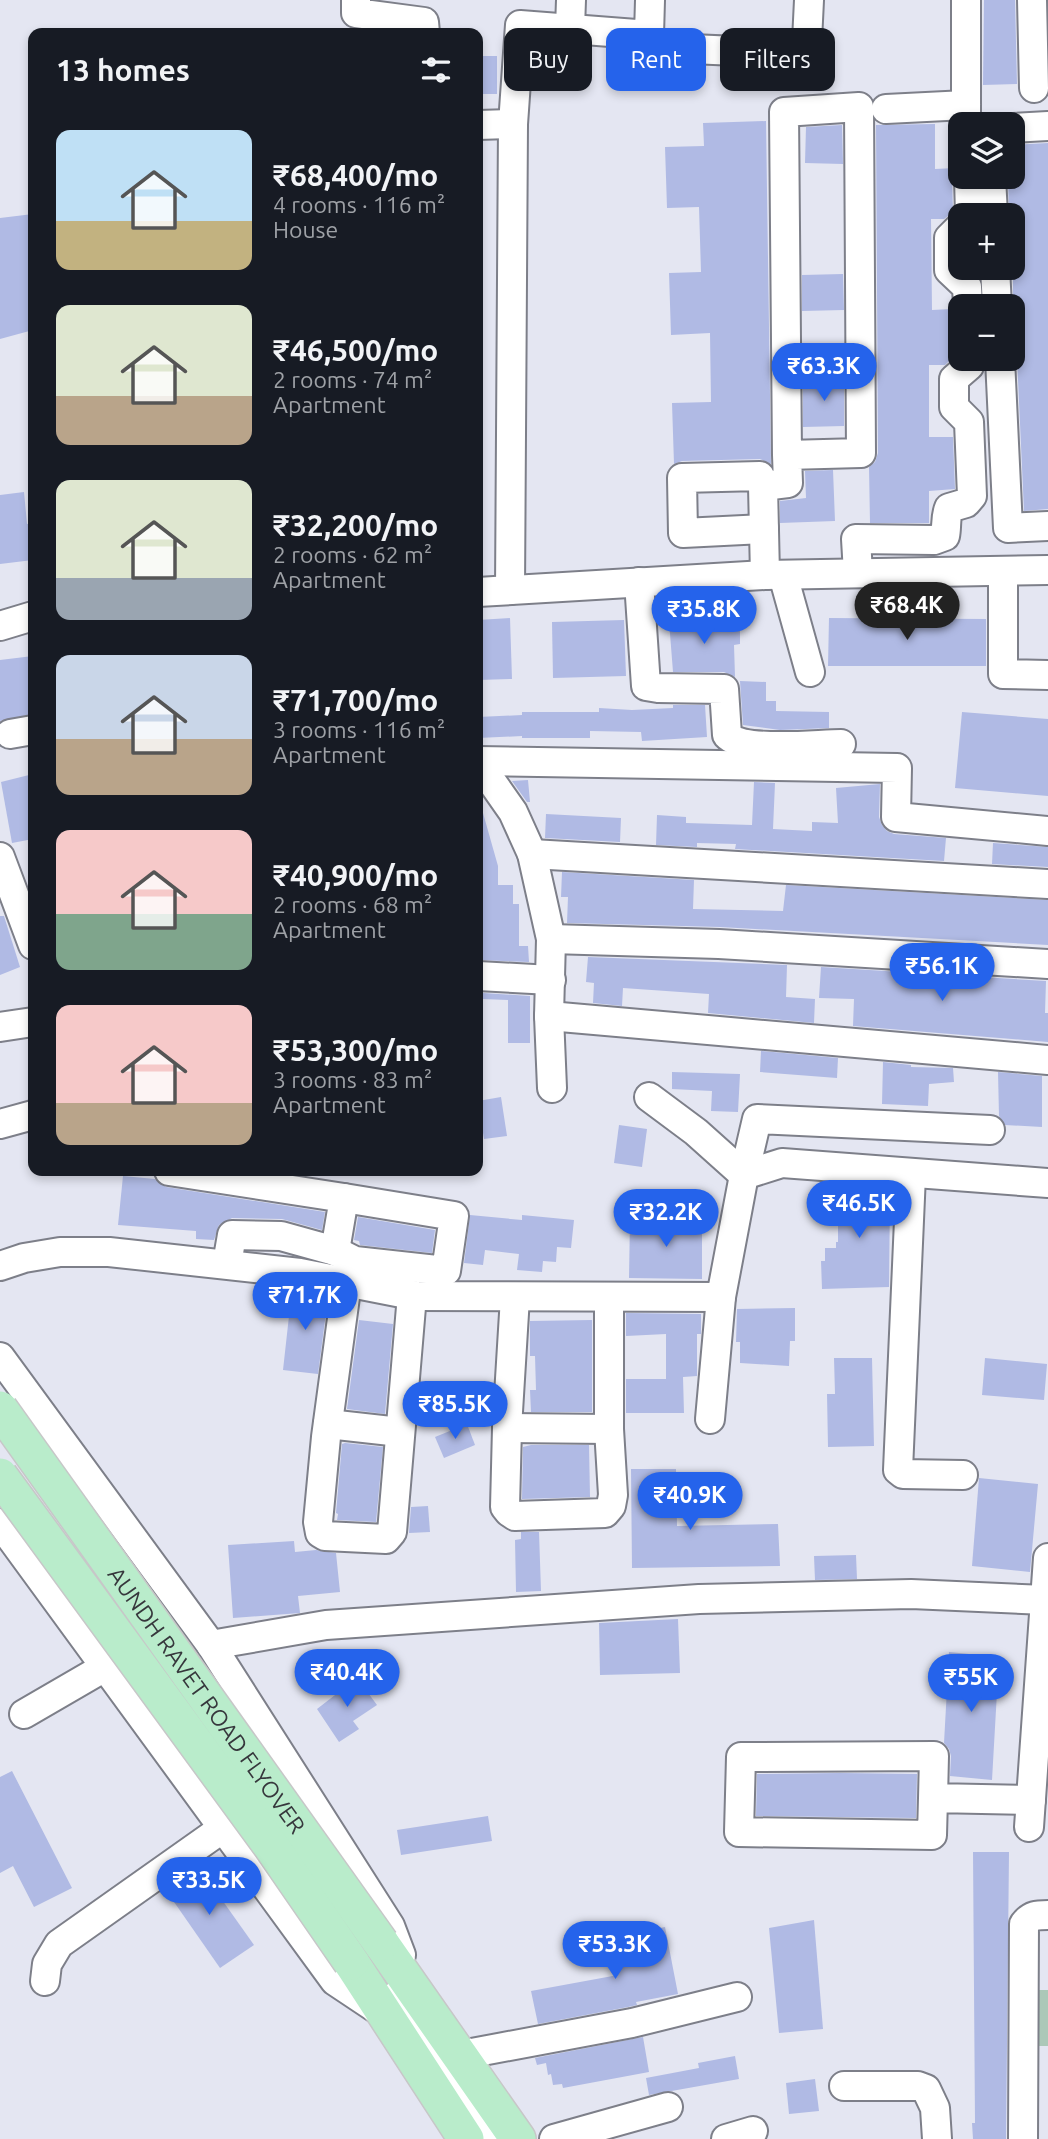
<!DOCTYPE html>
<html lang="en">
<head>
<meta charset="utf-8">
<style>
  :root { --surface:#171b24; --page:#20242c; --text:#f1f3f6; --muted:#9ea1a6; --accent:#2563eb }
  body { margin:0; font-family:Ubuntu,sans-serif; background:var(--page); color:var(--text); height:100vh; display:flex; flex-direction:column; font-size:26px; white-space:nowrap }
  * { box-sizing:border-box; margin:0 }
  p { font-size:23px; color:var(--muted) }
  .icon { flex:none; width:38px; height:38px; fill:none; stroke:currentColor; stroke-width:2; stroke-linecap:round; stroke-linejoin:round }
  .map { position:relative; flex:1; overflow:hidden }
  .details { position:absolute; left:28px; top:28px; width:455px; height:1148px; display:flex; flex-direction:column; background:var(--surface); border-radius:14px; box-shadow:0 4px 10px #0003 }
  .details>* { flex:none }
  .hud { position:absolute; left:504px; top:28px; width:438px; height:63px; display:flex; gap:14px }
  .tools { position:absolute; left:948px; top:112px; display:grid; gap:14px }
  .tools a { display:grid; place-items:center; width:77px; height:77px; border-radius:14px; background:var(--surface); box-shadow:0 4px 10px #0003; font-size:35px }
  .price { position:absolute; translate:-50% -60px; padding:0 16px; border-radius:24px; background:var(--accent); color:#fff; font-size:23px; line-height:46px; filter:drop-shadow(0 2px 4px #0008) }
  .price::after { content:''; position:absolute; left:50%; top:42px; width:21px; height:16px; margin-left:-10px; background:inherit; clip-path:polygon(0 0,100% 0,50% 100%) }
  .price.current { background:#222; color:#fff }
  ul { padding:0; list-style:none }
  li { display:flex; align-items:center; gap:21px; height:175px; padding:0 28px }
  li span { display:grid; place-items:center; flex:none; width:196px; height:140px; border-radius:14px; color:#555 }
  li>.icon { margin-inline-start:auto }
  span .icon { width:84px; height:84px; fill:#fffc; stroke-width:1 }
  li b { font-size:30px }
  h2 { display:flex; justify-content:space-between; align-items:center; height:84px; padding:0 28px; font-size:30px }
  .pill { padding:0 24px; border-radius:14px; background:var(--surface); box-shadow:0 4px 10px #0003; font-size:24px; line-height:63px }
  .pill.current { background:var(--accent); color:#fff }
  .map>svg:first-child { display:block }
  .green { fill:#acc8b8 }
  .water { fill:#95c6de }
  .building { fill:#b0bae4 }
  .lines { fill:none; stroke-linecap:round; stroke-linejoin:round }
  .minor-casing { stroke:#7d7f89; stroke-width:32 }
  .major-casing { stroke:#c7c7c8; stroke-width:38 }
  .minor { stroke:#fff; stroke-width:28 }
  .major { stroke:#b9eccb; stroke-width:35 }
  .major-bridge-casing { stroke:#c7c7c8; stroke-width:38; stroke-linecap:butt }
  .major-bridge { stroke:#b9eccb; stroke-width:35 }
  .labels { text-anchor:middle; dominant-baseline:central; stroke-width:6; stroke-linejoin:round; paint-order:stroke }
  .street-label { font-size:23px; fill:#36373c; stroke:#e4e6f2 }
</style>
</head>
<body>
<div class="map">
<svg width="1048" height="2139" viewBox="0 0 1048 2139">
  <rect width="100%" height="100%" fill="#e4e6f2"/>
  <path class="green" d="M1036,1990h12v56h-14z"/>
  <circle class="water" cx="827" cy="361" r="16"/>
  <g class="building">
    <path d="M984,0h31l2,84 -34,1z"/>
    <rect x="478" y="56" width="19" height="38"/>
    <path d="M766,121l5,343 -11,-5 -78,2 -8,3 -2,-61 39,-1 -1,-69 -39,2 -2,-62 32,-1 -2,-65 -32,1 -2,-61 39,-1 -1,-23z"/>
    <path d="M935,124v45l20,-1 -3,9 1,35 -9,7h-13l1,91 20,-1 8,12 1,24 -6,5 -3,8 -7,7h-16v72h24l2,52 -26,2v32h-59l-1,-56 6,-5 3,-9 -2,-328z"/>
    <path d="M842,125l1,39 -38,-1 1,-36z"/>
    <path d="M1048,143v366l-24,2 -7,-153 -4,-9v-134h-4l-1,-38h5v-32z"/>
    <path d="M33,214v116l-33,9v-121z"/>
    <path d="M843,274l1,36 -42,1v-36z"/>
    <path d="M844,378v48l-41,1v-47z"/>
    <path d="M833,470l2,51 -55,2v-22l26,-3 -1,-27z"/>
    <path d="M24,492l3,32 6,-1v37l-33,4v-69z"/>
    <path d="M510,618l2,61 -34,1v-60z"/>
    <path d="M829,618l157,1v47h-158z"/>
    <path d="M624,620l2,56 -73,2 -1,-56z"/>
    <path d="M740,620v24l-6,1 1,32 -11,-5h-51l-4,-51z"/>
    <path d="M33,656v58l-33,7v-61z"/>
    <path d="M740,681l26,1v19h10v10l53,1v16l-49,2 -37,-5z"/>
    <path d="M673,705h32l2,32 -65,4 -1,-9 -51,-1v7h-68v-2l-44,2v-21l44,-2v-3h77v-4l33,2 41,-2z"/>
    <path d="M962,712l86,7v77l-93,-8z"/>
    <path d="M33,774v65l-21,4 -11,-61z"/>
    <path d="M528,780l2,22h-3l-15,-21z"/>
    <path d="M754,782l21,1 -2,46 39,2v-9l26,1 -2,-35 44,-4 -1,33 3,8 5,6 7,3 52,4 -2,23 -209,-12 1,-5 -39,-1v4l-41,-2 1,-30 29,2v6l66,2z"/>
    <path d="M483,813l15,53v19h15v19h6v42h9l1,16 -51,-2v-146z"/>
    <path d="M546,814l75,4 -1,24 -75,-4z"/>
    <path d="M993,843l55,4v20l-56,-3z"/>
    <path d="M562,872l132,8 -1,29 90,2 3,-26 262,15v45l-328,-18 -153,-4 1,-26h-7z"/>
    <path d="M0,916h4l16,51 -20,8z"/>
    <path d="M588,957l199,8 -1,32 29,2 -1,24 -106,-10 1,-19 -86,-6 -1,18 -29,-3 1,-20 -8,-1z"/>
    <path d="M821,967l225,14 -1,32h3v29l-195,-16 1,-27 -35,-1z"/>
    <path d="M483,993l47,3v47h-22v-43l-26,-1z"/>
    <path d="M761,1051l77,7 -1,20 -77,-6z"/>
    <path d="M883,1062l28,3v2l42,1 1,14 -25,2 -1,22 -46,-2z"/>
    <path d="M672,1072l68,2 -2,38 -27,-1 1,-20 -40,-2z"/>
    <path d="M998,1072l44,4v51l-37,-2 -6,-9z"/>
    <path d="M501,1097l6,39 -23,3 -6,-38z"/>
    <path d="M619,1125l28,4 -5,38 -28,-4z"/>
    <path d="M123,1176l32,3 11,8 159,25 -3,18 -40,-11 -50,-1 -13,7 -5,15 -18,-1v-8l-78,-6z"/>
    <path d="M840,1184l39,3v4l6,-1v6h5l-1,91 -67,2 -1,-28h4v-13h11v-6h2v-35h-4v-20h6z"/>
    <path d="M470,1215l52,5v-5l52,5 -3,28 -14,-1 -1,15 -13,-1 -1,11 -25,-2 2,-16 -34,-4 -2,15 -19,-2z"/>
    <path d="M358,1217l77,13 -3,23 -72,-8 -1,-4 -5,-1z"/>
    <path d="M630,1219l72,1v59l-73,-1z"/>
    <path d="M292,1289l33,6 -2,18h3l-8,61 -35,-4z"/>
    <path d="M795,1308v33h-5l-1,25 -49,-3v-21h-4l1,-33z"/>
    <path d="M626,1313l75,1v20h-4v42l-14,1 1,36h-58v-34h40v-45l-40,2z"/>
    <path d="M359,1320l34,4 -8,90 -38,-5z"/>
    <path d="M592,1320v92h-61l-1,-22h6l-1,-34h-5v-35z"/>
    <path d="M834,1358h38l2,88 -46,1 -1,-53h8z"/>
    <path d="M985,1358l62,6 -3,36 -62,-5z"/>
    <path d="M467,1424l8,21 -31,13 -9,-21z"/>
    <path d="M345,1443l38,4 -7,75 -39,-2 1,-6 -2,-1 6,-69z"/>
    <path d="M531,1445h58l1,52 -68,2 1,-52z"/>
    <path d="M631,1469h45l1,57 101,-2 2,42 -148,2z"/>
    <path d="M979,1478l59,6 -8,88 -58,-6z"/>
    <path d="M428,1506l2,26 -21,1 2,-26z"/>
    <path d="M521,1532h18l2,59 -25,1 -1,-52 6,-1z"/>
    <path d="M294,1541l1,11 21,-2 20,3 4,39 -42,4 2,17 -67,5 -5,-73z"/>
    <path d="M856,1555l1,24 -42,1 -1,-24z"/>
    <path d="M678,1619l2,54 -80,2 -1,-52z"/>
    <path d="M949,1652l50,5 -7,123 -42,-4 1,-20 -2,-7 -5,-6z"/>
    <path d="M357,1678l20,27 -24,16 6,8 -20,13 -22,-33z"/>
    <path d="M12,1771l60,117 -38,19 -21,-41 -13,7v-96z"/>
    <path d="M840,1773l77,1 -1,44 -160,-2 1,-42z"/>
    <path d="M488,1816l4,25 -91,14 -4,-25z"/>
    <path d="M973,1852h36l-3,287h-33l-1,-16h3z"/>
    <path d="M198,1866l56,79 -34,23 -55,-79z"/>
    <path d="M814,1920l9,109 -44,4 -10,-105z"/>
    <path d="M665,1927l13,67 -42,8 1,3 -9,2 -90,17 -7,-33 87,-16 -7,-37z"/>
    <path d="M643,2037l6,35 -86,16 -1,-4 -9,1 -2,-11 -3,1 -2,-12 -9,2 -2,-7z"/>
    <path d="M735,2056l4,23 -90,16 -3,-17 53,-10 -1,-5z"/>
    <path d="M815,2079l4,32 -30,3 -3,-31z"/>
  </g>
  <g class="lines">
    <defs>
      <g id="minor">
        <path d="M356,0v13l68,9 1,11"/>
        <path d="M966,0v124"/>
        <path d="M1032,0l2,88"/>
        <path d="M570,28l1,-28"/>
        <path d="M691,49l93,4 14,-4 9,-8 2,-41"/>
        <path d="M886,109l80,-4"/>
        <path d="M478,125l35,-1"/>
        <path d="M1013,128l35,-2"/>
        <path d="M969,177l1,38"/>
        <path d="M991,177l2,38"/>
        <path d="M961,226l-12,12v32l18,17 1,19"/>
        <path d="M995,268l2,38"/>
        <path d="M1000,359l8,169 40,-2"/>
        <path d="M763,486l-3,-10 -78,2 1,55 81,-4"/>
        <path d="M1003,571v103l45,1"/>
        <path d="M858,573l-2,-34 78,1 11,-4c2,-9 0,-19 4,-28l17,-5 6,-7 -3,-74 -15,-15v-28l15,-13v-7"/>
        <path d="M765,575l-2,-89 25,-3 -1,-28 -3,-343 75,-5 2,346 -74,2"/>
        <path d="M783,575l27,97"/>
        <path d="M639,582l7,104 12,2 66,1 3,46c16,18 88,9 114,9"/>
        <path d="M510,590l3,-466 7,-99 129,10 1,-35"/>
        <path d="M478,592l287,-17 283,-5"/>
        <path d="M0,626l33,-10"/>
        <path d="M10,734l23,-4"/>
        <path d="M478,761l419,7 -1,49 152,14"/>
        <path d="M478,762l35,50 19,42 19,85 -2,77 3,72"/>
        <path d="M532,854l516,30"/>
        <path d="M0,857l33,88"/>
        <path d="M551,939l168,5 329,20"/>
        <path d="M478,976l73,4"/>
        <path d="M549,1016l499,44"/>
        <path d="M0,1027l33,-5"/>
        <path d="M649,1097l47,35 48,43"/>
        <path d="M0,1124l33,-9"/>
        <path d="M169,1171l175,27 -9,53 -54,-15 -49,-1 -5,29"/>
        <path d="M744,1175l13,-56 233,11"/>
        <path d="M911,1175l-13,295 5,4 60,1"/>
        <path d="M335,1251l20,10 91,10 8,-55 -110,-18"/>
        <path d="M0,1266l24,-8 36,-6h49l191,21 117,23 304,1 23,-122 38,-12 266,20"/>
        <path d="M347,1282l-21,155 -8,85 2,11 5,3 61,3 6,-7 20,-237"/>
        <path d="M515,1297l-8,131 -2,79 4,5 6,4 90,-3 6,-7 2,-11 -4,-66v-132"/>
        <path d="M0,1357l211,288 179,281 11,29"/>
        <path d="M710,1419l11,-122"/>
        <path d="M328,1424l72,8"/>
        <path d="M507,1428l102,1"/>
        <path d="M0,1523l335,458 45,30"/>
        <path d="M211,1645l115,-20 373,-26 212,-5 134,6 3,-42"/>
        <path d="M24,1714l81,-47"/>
        <path d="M933,1798l-1,37 -193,-3 2,-75 193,-1 -1,42 98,2"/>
        <path d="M1029,1827l16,-227"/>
        <path d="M45,1981l2,-17 12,-20 164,-116"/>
        <path d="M397,1995l94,144"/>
        <path d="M461,2055l171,-32 105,-26"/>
        <path d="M844,2086h74l8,3 9,19 2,31"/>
        <path d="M554,2139l114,-32"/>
        <path d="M726,2139l27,-8"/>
        <path d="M1023,2139l1,-215c7,-9 13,-9 24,-9"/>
      </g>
      <g id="major">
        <path d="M381,1943l137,196"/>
        <path d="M351,1962l115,177"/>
      </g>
    </defs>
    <use href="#minor" class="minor-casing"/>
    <use href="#major" class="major-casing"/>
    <use href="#minor" class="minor"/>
    <use href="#major" class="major"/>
    <defs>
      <g id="major-bridge">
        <path id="s1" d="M0,1409l381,534"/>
        <path d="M0,1476l271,370 80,116"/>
      </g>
    </defs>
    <use href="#major-bridge" class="major-bridge-casing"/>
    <use href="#major-bridge" class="major-bridge"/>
  </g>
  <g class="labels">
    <g class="street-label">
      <text stroke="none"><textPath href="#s1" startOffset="357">AUNDH RAVET ROAD FLYOVER</textPath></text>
    </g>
  </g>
</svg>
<div class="tools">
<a><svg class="icon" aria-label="layers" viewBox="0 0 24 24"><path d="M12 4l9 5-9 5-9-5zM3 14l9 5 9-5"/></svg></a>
<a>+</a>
<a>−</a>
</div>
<b class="price" style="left:824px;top:403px">₹63.3K</b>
<b class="price current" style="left:907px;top:642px">₹68.4K</b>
<b class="price" style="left:704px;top:646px">₹35.8K</b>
<b class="price" style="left:942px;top:1003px">₹56.1K</b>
<b class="price" style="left:859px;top:1240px">₹46.5K</b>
<b class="price" style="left:666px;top:1249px">₹32.2K</b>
<b class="price" style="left:305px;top:1332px">₹71.7K</b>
<b class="price" style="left:455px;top:1441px">₹85.5K</b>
<b class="price" style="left:690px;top:1532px">₹40.9K</b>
<b class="price" style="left:347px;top:1709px">₹40.4K</b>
<b class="price" style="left:971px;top:1714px">₹55K</b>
<b class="price" style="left:209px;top:1917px">₹33.5K</b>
<b class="price" style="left:615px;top:1981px">₹53.3K</b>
<div class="hud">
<a class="pill">Buy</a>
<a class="pill current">Rent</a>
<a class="pill">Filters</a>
</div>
<section class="details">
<h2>13 homes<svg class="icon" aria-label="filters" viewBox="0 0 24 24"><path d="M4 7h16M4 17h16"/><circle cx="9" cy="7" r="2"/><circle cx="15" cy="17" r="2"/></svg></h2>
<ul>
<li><span style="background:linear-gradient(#bfe0f5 65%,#c2b280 0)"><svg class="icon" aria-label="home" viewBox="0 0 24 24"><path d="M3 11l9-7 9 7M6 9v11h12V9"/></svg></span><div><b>₹68,400/mo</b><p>4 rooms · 116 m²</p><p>House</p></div></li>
<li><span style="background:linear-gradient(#dfe7d0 65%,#b9a48a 0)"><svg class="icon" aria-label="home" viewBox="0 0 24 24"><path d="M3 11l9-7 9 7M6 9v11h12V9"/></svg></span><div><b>₹46,500/mo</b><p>2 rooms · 74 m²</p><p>Apartment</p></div></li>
<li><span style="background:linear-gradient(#dfe7d0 70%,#9aa5b1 0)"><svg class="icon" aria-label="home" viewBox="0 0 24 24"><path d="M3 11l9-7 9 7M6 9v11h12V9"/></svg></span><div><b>₹32,200/mo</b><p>2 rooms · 62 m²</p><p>Apartment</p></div></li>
<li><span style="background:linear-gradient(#c9d6e8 60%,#b9a48a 0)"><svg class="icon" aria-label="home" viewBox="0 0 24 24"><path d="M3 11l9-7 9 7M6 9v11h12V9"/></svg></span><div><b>₹71,700/mo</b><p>3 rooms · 116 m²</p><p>Apartment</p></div></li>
<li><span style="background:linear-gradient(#f6c9c9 60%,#7fa58c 0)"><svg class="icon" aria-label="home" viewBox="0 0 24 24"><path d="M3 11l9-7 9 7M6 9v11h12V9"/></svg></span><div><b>₹40,900/mo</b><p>2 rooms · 68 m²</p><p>Apartment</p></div></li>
<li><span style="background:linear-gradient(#f6c9c9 70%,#b9a48a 0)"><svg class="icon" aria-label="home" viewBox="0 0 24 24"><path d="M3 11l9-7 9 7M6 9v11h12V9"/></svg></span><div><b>₹53,300/mo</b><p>3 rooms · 83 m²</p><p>Apartment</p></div></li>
</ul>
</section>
</div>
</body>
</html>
